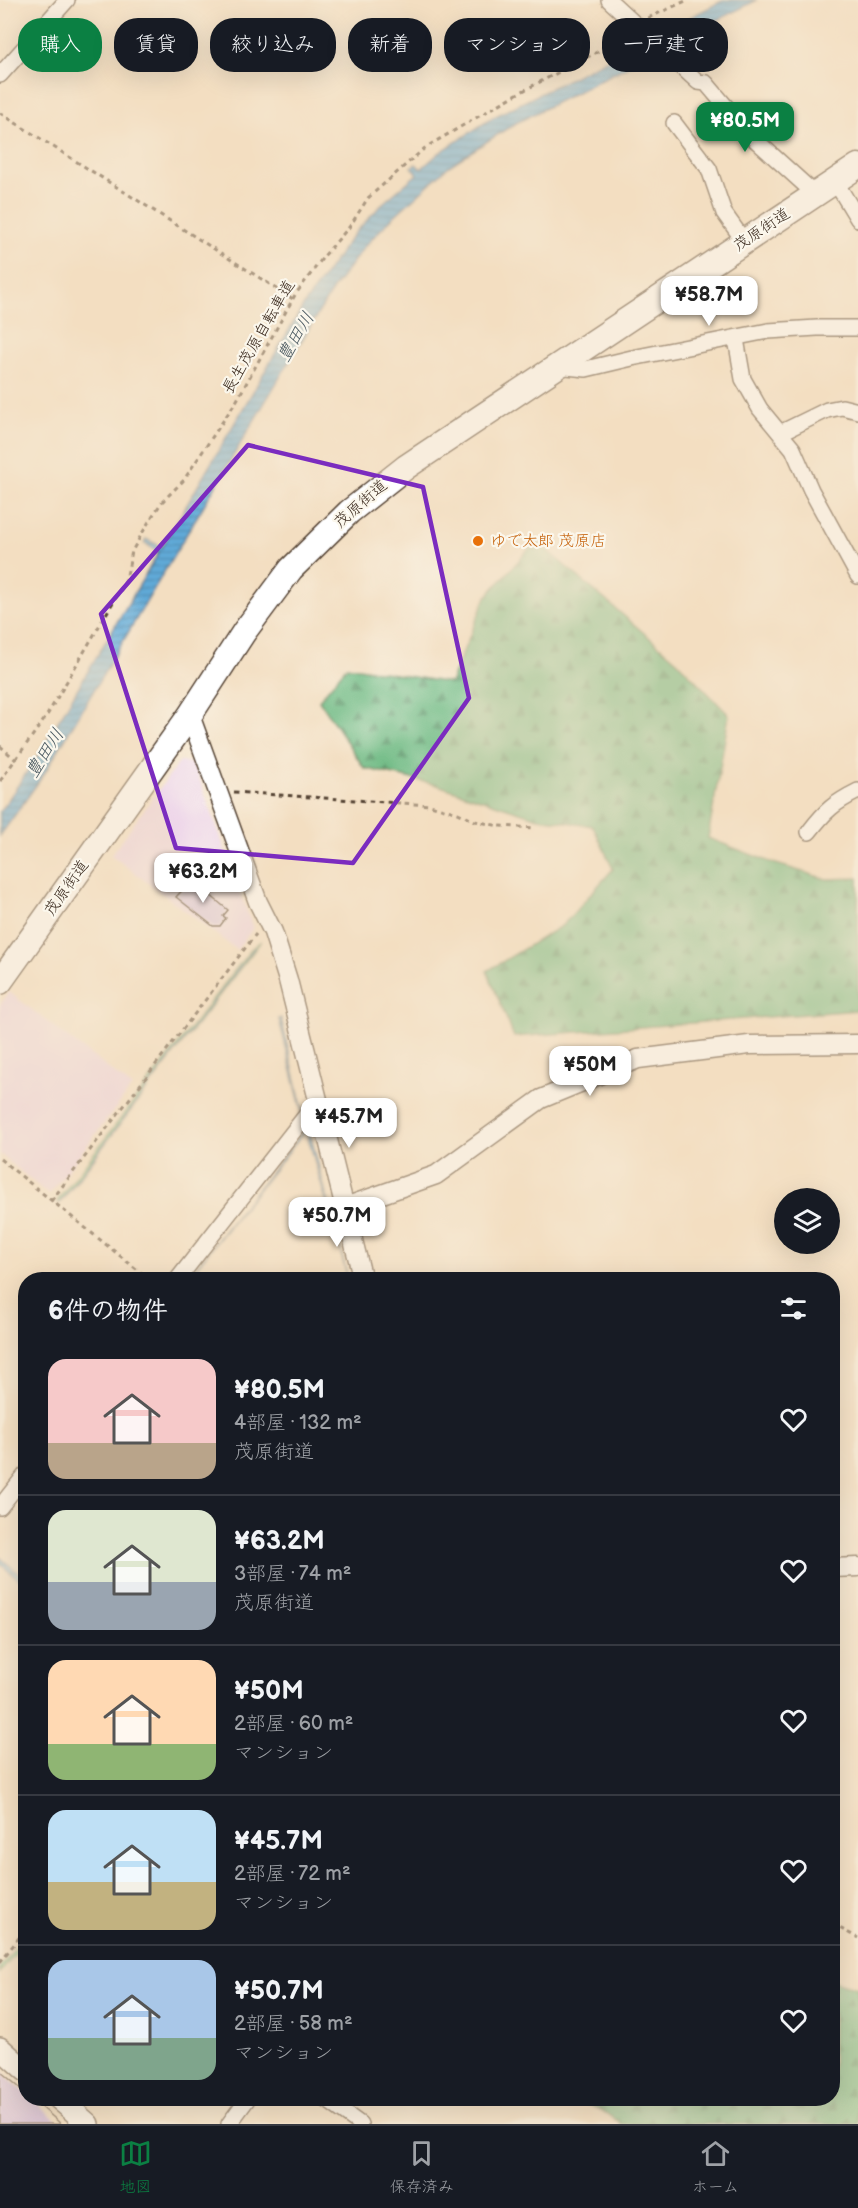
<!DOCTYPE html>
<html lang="ja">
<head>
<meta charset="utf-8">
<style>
  :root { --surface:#171b24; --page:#20242c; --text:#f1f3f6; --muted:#9ea1a6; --line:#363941; --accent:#0b8043 }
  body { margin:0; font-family:"Balsamiq Sans","Klee One",sans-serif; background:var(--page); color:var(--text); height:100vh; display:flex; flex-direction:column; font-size:22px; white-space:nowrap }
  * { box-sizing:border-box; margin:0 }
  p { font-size:20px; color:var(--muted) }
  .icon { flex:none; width:33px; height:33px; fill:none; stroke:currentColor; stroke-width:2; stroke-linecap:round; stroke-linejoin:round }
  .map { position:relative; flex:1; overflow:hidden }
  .panel { position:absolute; left:18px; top:1272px; width:822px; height:834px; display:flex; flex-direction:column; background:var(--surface); border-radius:24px; box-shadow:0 6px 24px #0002 }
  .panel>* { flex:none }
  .guide { position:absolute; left:18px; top:18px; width:822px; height:54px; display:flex; gap:12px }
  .controls { position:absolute; left:774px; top:1188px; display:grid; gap:12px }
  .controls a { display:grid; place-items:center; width:66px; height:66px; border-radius:50%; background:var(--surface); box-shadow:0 6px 24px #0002; font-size:30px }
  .price { position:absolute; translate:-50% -51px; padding:0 14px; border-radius:12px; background:#fff; color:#222; font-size:20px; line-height:39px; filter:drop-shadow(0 2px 3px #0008) }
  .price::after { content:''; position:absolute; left:50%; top:36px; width:18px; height:14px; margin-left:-9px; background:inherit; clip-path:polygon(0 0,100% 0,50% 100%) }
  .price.current { background:var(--accent); color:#fff }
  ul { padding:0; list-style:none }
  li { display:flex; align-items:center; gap:18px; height:150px; padding:0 30px }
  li+li { border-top:2px solid var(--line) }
  li span { display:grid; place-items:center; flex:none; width:168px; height:120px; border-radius:18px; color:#555 }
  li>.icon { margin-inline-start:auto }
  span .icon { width:72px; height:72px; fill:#fffc; stroke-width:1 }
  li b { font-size:26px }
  h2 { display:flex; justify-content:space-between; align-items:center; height:72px; padding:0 30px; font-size:26px }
  .chip { padding:0 21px; border-radius:24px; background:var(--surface); box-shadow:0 6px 24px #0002; font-size:21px; line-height:54px }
  .chip.current { background:var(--accent); color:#fff }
  .tab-bar { display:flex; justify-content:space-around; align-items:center; height:84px; border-top:2px solid var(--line); background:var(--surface); font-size:16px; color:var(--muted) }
  .tab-bar a { display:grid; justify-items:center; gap:3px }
  .tab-bar .current { color:var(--accent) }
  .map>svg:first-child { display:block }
  .built { fill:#ecd1e9 }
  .grass { fill:url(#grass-dots); stroke:#60825c; stroke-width:1.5 }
  .forest { fill:url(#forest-firs); stroke:#547250; stroke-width:1.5 }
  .water { fill:url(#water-rules); stroke:#4e6a7b; stroke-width:1.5 }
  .building { fill:#bda3e5 }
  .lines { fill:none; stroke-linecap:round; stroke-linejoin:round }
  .minor-casing { stroke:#574536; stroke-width:18 }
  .tertiary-casing { stroke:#574536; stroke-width:21 }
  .secondary-casing { stroke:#574536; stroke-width:24 }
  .primary-casing { stroke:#574536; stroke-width:27 }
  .path { stroke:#574536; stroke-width:3; stroke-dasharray:4.5 4.5; stroke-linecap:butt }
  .minor { stroke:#fff; stroke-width:15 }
  .tertiary { stroke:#fff; stroke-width:18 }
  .secondary { stroke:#fff; stroke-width:21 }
  .primary { stroke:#fff; stroke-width:24 }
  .marked { fill:none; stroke:#7b2cbf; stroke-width:4.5; stroke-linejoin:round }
  .food-dot { fill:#e8710a; stroke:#fbf7ec; stroke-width:2 }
  .labels { text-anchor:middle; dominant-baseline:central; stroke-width:4.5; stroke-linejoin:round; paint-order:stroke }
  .street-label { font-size:16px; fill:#3b2a1e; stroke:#fbf7ec }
  .food-label { font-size:16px; fill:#c56008; stroke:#fbf7ec; text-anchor:start }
  .water-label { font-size:18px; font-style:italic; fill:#48575f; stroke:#fbf7ec }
</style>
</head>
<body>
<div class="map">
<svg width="858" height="2124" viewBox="0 0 858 2124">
  <defs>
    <pattern id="grass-dots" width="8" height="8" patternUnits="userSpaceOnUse" patternTransform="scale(1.5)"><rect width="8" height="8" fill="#86d99a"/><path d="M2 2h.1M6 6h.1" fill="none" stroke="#75ba84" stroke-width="1.8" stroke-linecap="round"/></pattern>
    <pattern id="forest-firs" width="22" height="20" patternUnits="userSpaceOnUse" patternTransform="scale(1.5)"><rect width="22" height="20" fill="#6cb982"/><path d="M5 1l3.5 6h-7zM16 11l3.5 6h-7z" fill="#5a976a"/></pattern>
    <pattern id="water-rules" width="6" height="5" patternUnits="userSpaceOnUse" patternTransform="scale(1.5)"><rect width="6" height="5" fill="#60aad8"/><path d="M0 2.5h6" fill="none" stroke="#508baf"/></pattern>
  </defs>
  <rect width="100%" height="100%" fill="#fbf7ec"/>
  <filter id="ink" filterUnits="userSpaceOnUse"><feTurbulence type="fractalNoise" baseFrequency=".0167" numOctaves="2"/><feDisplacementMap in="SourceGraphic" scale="12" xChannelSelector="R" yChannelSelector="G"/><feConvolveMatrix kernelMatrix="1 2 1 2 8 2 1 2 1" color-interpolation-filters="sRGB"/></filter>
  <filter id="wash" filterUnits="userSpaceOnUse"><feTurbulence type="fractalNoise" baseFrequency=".008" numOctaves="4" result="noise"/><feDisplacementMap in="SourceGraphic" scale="24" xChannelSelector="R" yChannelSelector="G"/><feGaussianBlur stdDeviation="1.35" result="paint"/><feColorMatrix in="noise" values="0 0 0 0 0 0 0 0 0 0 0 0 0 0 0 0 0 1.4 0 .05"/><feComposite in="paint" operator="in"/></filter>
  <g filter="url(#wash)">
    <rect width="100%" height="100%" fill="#f3dec1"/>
    <g class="built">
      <path d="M180,761l14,3 59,164 -16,22 -126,-95z"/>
      <path d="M9,992l123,95 -83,108 -49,-41v-149z"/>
    </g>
    <g class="grass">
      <path d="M261,941l-5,7 -197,255 -2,-2 195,-253z"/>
      <path d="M25,1935v6l-25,32v-5z"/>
    </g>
    <g class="forest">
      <path d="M536,541l141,120 52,54 -21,123 65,25 53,16 32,-1v132l-344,27 -27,-66 76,-46 50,-56 -20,-43 -55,-8 -104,-34 -70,-16 -45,-68 28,-34 103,17 36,-86z"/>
      <path d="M833,1981l25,7v136h-236l-21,-14 -27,-11 258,-1z"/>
    </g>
    <g class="water">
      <path d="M724,0h33l-243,124 -65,42 -59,54 -26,27 -31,42 -28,46 -261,439 -44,62v-24l35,-52 124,-208 -15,-9 2,-4 16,8 141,-241 49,-70 31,-33 34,-29 -5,-7 4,-3 5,5 18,-16 53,-35z"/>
      <path d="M255,947l-195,256h-1z"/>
      <path d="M281,1018l22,92 -1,2 -23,-93z"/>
      <path d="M305,1128l4,1 39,150 -42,-149 -120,150z"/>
      <path d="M0,1557l25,21v6l-25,-20z"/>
    </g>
    <g id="blocks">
      <g class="building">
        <path d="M192,880l36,30 -5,6 3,2 -6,8h-7l-37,-29z"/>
        <path d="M0,2071l26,22v5h5l30,26h-61z"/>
      </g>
    </g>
  </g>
  <g filter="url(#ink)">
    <use href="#blocks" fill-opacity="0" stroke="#574536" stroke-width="1.5"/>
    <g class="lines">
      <defs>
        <g id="minor">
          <path d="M609,0l89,82 8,1 44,52 65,59"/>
          <path d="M0,75l67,-75"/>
          <path d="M674,123l35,46 15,44 20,28"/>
          <path d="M835,181l23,38"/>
          <path d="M736,339l7,40 17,30 33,40 18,41 47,86"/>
          <path d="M557,366l29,3 46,-11 136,-27 49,-3h41"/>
          <path d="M780,433l47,-23 15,-3 16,4"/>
          <path d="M809,832c17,-22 25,-29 49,-41"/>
          <path d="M177,1280l141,-180"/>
          <path d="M0,1507l26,-33"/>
          <path d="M324,2098l36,26"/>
          <path d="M229,2124l19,-26"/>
        </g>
        <g id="tertiary">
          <path d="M190,715l68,187 15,30 15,48 75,300"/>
          <path d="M345,1207l91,-32 105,-76 97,-40 111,-14 109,-1"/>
          <path d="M832,1568l26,-1"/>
        </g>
        <g id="secondary">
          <path d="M0,2048l26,23"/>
          <path d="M58,2098l30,26"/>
        </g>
        <path id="primary" d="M0,982l190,-267 54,-83 47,-63 58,-57 57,-45 452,-301"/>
      </defs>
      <use href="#minor" class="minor-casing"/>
      <use href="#tertiary" class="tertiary-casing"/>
      <use href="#secondary" class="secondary-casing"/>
      <use href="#primary" class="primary-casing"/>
      <g class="path">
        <path d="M648,18l40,-18"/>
        <path d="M0,113l293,186"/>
        <path d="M0,746l16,14"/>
        <path d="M0,781l46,-64 80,-137 6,-29 19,-33 11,-16 21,-21 54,-81 58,-105 29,-39 26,-30 18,-28 58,-51 91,-53 82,-43 23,-18"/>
        <path d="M234,792l196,13 28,8 17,8 24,5 36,2"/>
        <path d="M0,1159l150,121"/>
        <path d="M51,1201l205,-267"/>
        <path d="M832,1924l26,14"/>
        <path d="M0,1962l26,-33"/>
      </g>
      <use href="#minor" class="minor"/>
      <use href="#tertiary" class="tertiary"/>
      <use href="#secondary" class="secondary"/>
      <use href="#primary" class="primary"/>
    </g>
  </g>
  <path d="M0 0H858V2124H0ZM248,445l175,42 46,211 -116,165 -177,-15 -75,-234z" fill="#f3dec1" fill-opacity=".55" fill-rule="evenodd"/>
  <path class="marked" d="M248,445l175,42 46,211 -116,165 -177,-15 -75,-234z"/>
  <circle class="food-dot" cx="478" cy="541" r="6"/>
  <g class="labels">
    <g class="street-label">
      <text transform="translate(762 230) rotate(-34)">茂原街道</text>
      <text transform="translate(259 337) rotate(-60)">長生茂原自転車道</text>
      <text transform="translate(361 504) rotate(-41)">茂原街道</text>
      <text transform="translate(67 888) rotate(-55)">茂原街道</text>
    </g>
    <g class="food-label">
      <text x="490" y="541">ゆで太郎 茂原店</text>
    </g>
    <g class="water-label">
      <text transform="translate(296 337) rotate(-59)">豊田川</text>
      <text transform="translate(45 753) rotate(-57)">豊田川</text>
    </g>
  </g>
</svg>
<div class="controls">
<a><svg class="icon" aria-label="layers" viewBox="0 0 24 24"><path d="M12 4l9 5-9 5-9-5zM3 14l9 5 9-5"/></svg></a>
</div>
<b class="price current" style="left:745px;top:153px">¥80.5M</b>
<b class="price" style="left:709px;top:327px">¥58.7M</b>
<b class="price" style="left:203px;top:904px">¥63.2M</b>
<b class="price" style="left:590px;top:1097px">¥50M</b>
<b class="price" style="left:349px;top:1149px">¥45.7M</b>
<b class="price" style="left:337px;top:1248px">¥50.7M</b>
<div class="guide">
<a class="chip current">購入</a>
<a class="chip">賃貸</a>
<a class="chip">絞り込み</a>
<a class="chip">新着</a>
<a class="chip">マンション</a>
<a class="chip">一戸建て</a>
</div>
<section class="panel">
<h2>6件の物件<svg class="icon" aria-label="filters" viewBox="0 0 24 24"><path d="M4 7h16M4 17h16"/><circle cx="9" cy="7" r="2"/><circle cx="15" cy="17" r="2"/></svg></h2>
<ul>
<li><span style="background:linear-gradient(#f6c9c9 70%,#b9a48a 0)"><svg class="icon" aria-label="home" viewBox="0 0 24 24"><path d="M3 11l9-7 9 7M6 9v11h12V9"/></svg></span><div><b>¥80.5M</b><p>4部屋 · 132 m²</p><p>茂原街道</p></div><svg class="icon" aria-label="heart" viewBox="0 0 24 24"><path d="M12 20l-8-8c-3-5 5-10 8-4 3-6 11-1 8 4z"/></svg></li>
<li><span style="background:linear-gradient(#dfe7d0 60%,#9aa5b1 0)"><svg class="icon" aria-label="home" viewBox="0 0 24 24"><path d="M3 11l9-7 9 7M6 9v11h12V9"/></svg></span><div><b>¥63.2M</b><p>3部屋 · 74 m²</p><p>茂原街道</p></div><svg class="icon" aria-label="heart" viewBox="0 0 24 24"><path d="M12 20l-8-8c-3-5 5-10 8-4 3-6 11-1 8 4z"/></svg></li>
<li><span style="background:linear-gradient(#ffd9b3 70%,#8fb573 0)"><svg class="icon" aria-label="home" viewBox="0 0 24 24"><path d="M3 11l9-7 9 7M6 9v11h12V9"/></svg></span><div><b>¥50M</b><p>2部屋 · 60 m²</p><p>マンション</p></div><svg class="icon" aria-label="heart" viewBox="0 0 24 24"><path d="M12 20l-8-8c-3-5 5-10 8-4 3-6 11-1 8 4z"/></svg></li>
<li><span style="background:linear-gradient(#bfe0f5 60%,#c2b280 0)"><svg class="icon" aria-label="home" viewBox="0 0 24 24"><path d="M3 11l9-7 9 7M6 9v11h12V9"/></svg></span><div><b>¥45.7M</b><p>2部屋 · 72 m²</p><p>マンション</p></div><svg class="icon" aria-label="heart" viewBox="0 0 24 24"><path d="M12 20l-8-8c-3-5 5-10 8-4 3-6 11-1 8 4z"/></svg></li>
<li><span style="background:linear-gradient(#a9c7e8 65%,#7fa58c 0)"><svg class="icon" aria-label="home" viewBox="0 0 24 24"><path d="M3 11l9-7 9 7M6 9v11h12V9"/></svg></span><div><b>¥50.7M</b><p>2部屋 · 58 m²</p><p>マンション</p></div><svg class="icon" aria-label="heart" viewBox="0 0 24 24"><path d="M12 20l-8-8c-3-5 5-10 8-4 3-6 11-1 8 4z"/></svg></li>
</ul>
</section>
</div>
<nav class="tab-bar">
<a class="current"><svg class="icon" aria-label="map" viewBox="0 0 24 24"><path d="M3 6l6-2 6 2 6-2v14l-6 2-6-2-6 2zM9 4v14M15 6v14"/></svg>地図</a>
<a><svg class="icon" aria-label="saved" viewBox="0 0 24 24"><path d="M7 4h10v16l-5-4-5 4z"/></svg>保存済み</a>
<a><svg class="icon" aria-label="home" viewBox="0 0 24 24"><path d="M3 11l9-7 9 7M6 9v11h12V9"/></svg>ホーム</a>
</nav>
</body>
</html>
